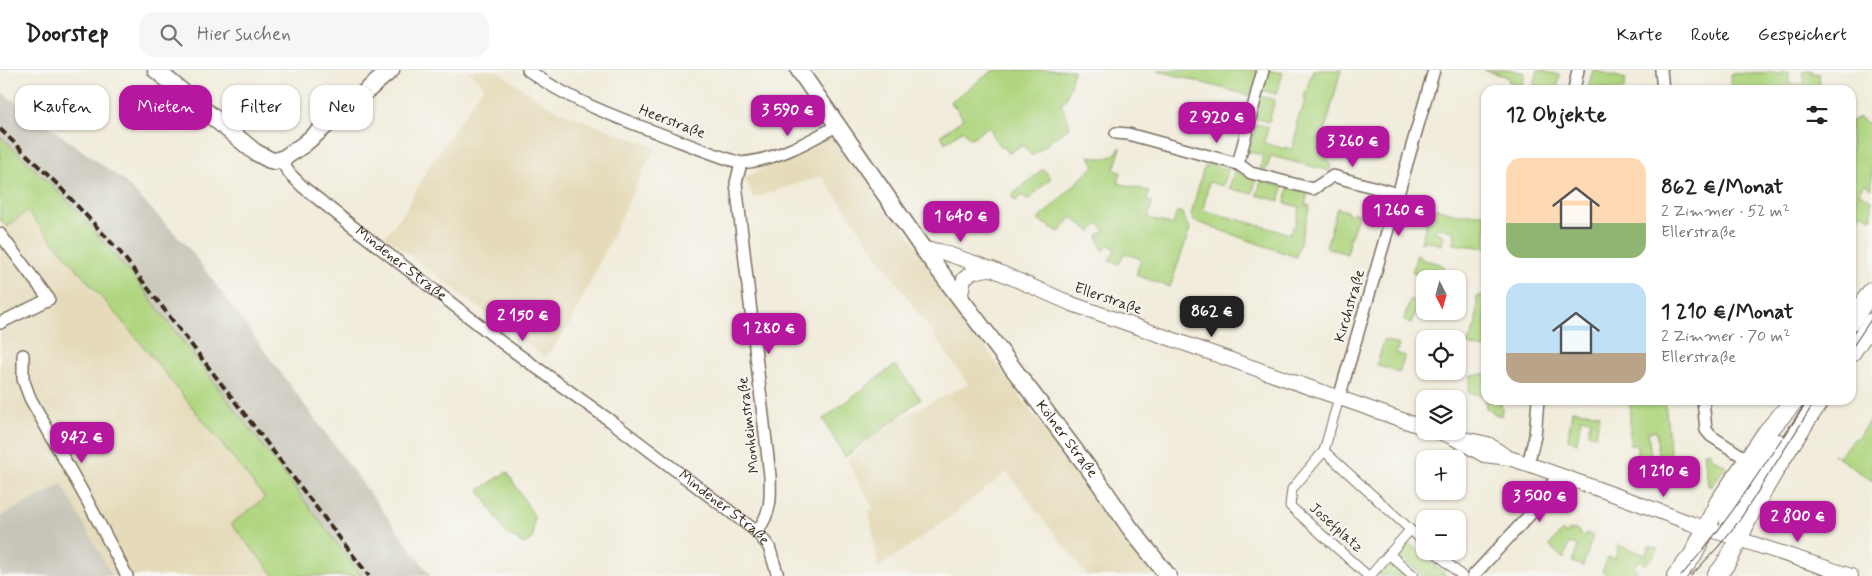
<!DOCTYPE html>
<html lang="de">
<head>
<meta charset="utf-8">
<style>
  :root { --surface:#fff; --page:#f6f6f6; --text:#222; --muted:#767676; --line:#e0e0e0; --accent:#b5179e }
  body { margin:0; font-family:Mynerve,sans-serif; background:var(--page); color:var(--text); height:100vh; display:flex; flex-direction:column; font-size:19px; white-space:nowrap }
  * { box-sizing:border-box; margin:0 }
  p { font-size:16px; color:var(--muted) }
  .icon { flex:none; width:28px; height:28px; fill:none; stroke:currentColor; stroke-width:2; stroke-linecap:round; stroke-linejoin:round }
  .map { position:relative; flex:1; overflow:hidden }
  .sheet { position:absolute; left:1481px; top:15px; width:375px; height:320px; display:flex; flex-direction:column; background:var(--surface); border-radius:15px; box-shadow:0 1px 4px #0004 }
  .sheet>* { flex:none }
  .guide { position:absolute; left:15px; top:15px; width:475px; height:45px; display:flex; gap:10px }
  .needle { width:32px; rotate:174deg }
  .buttons { position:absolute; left:1416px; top:200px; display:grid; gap:10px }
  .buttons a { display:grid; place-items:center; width:50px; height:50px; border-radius:10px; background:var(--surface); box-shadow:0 1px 4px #0004; font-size:25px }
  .price { position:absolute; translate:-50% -42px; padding:0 11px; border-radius:10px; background:var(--accent); color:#fff; font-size:16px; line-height:32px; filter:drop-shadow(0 1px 2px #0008) }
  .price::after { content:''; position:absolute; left:50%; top:30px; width:15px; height:11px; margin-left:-8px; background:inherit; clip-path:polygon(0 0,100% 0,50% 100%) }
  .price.on { background:#222; color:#fff }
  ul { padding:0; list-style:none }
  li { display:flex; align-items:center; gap:15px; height:125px; padding:0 25px }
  li span { display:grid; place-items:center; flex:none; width:140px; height:100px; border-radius:15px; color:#555 }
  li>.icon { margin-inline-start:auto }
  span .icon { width:60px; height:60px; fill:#fffc; stroke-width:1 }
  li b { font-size:21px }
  h2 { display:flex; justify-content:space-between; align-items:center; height:60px; padding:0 25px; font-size:21px }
  .pill { padding:0 18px; border-radius:15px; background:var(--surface); box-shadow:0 1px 4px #0004; font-size:18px; line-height:45px }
  .pill.on { background:var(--accent); color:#fff }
  header { display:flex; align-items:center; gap:30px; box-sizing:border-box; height:70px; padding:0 25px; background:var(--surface); border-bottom:1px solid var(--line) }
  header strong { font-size:24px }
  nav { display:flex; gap:28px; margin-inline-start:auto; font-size:18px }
  .search { width:350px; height:45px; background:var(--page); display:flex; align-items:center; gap:12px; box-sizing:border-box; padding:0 18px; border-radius:15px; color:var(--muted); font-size:19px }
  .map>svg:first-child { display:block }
  .built { fill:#e5dbba }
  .industrial { fill:#c7c5b8 }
  .green { fill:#afd57f; stroke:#75804e }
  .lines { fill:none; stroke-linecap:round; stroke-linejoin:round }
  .pedestrian-casing { stroke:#7b6e60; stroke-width:11 }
  .minor-casing { stroke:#7b6e60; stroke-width:14 }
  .tertiary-casing { stroke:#7b6e60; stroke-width:16 }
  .secondary-casing { stroke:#7b6e60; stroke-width:19 }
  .primary-casing { stroke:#7b6e60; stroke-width:20 }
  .pedestrian { stroke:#fff; stroke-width:9 }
  .minor { stroke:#fff; stroke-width:11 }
  .tertiary { stroke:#fff; stroke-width:14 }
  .secondary { stroke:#fff; stroke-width:16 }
  .primary { stroke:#fff; stroke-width:18 }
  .tram { stroke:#3b2a1e; stroke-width:1 }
  .rail { stroke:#3b2a1e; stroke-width:4; stroke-dasharray:8 4; stroke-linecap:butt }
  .labels { text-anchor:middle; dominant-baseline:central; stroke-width:4; stroke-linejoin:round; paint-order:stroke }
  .street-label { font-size:15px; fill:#3b2a1e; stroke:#f6f6f2 }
</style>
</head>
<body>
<header>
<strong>Doorstep</strong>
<div class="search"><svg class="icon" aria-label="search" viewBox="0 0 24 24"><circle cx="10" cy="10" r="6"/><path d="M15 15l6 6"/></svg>Hier suchen</div>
<nav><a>Karte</a><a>Route</a><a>Gespeichert</a></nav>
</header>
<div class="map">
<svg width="1872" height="506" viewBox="0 0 1872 506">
  <rect width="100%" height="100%" fill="#f6f6f2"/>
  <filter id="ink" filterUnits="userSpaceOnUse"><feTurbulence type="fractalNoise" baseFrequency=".02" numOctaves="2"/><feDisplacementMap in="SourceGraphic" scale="10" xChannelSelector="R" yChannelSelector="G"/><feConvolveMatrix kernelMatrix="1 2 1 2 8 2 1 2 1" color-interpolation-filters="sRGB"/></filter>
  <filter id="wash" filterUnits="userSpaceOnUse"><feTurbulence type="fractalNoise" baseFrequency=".0096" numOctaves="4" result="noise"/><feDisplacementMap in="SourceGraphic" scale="20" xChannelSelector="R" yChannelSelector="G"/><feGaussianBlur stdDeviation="1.12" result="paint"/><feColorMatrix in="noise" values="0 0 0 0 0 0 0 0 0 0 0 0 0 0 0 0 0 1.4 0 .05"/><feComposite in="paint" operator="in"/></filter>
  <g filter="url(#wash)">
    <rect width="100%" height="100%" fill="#f1ecdb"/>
    <g class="built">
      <path d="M467,0h29l49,34 16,8 94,35 -85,177 -25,34 -160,-122 19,-23 24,-45 56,-82z"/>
      <path d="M827,64l17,7 174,253 137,182h-68l-80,-104 -64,50 -65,46 -9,-58 4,-2 -26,-48 44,-38 77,-38 -146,-208 -69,22 -8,-20z"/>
      <path d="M27,141l113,131 125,156 -33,26 43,52h-275v-349h7z"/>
    </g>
    <g class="industrial">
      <path d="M0,21l124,90 64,66 243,329h-73l-358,-432z"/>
      <path d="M62,414l50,92h-112v-59z"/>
    </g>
    <g class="green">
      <path d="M994,0h80l-8,29 -5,5 9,22 -38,30 -9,-11 -15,8 -3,-6 -3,1 -11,-14 2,-1 -5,-6 -18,12 -7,-9 -18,13 -4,-8 22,-16 -5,-9 -8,-8z"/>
      <path d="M1156,0h104l-9,26z"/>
      <path d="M1266,0l17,3 -6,21 -16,-4z"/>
      <path d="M1313,0h28l-20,76 10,21 -1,4 -59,-15 -5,14 -6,-2 3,-13 -15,-3 8,-28 12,3 -4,16 21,6v-2l7,2 6,-23 -2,-1 4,-12h1l5,-16h-2z"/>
      <path d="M1484,0h28l13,3 -3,12 -13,-3 -1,-5z"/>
      <path d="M1538,0h6v2l16,3 -3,15h-12v-2l-11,-3z"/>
      <path d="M1593,0l33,9 -2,11 -36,-2z"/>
      <path d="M1812,0v3h7v17h-88v-16l43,-2 1,2h6v-2l8,-1v13h16l-2,-13z"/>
      <path d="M1259,26l16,4 -6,22 -16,-4z"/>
      <path d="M1859,47l13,9v63l-7,-5 -6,9 13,7v19l-9,-5 -2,2 -10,-6v-89z"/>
      <path d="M0,66l70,67 66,77 226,296h-87l-44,-52 34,-26 -125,-156 -113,-131 -20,16 -7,-7z"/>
      <path d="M1121,77l-7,23 7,2 -3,11 31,8 -2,10 5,1 -4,16 25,7 4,-14 7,3 1,7 5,8 -20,58 -34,-12 5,-16 -17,-6 -5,11 -10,-4 6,-10 -5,-6 -7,7 -5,-14 1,-3 7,-3 -8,-7 -7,8 -19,-15 -13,15 -21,-12 57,-55 -6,-9c15,3 21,5 32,-9z"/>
      <path d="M1208,94l19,4 1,2 -5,16 -14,-4 -6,28 87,24 3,-7h2l5,-20 -15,-4 3,-15 20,5 -3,12 5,1 -14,51 -102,-36 -3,-6 12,-45z"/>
      <path d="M1235,98l5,6 16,5 -4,15 -23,-6 5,-16 -1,-3z"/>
      <path d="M1043,99l8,9 -23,22 -6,-5 -7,6 -4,-5z"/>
      <path d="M1261,111l22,6 -4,14 -22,-6z"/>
      <path d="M1337,138l10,3v2l5,2 1,-3 6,2 -10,27 1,1 -3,12 -21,-7z"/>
      <path d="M1434,138l23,6h29v34l-32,-4 1,-12 -18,-5 -2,5 9,3 -2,10 -16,-4 -5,2 5,-19z"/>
      <path d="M1417,184l4,2v3l22,6 -1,14h-10l-20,-6z"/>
      <path d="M1477,226h9v53l-19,-4 9,-21z"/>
      <path d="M1410,229l15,7 -1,9 -9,-2 -4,11 -7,-4z"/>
      <path d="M1384,270l15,5 -3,8 9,3 -6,17 -22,-8z"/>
      <path d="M895,295l26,34 -76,58 -22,-38z"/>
      <path d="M1486,304v26h12v2h3v5l1,1 -1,8 -8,-3 -1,-3 -6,-1 -1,-12 -17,-5 3,-17z"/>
      <path d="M1630,330h35l6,60 4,1 1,8 -3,2 -14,-5 3,-9 -4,-1c-1,-9 0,-16 -2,-25l-8,1 3,25 -2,4 -8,-3 -1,3 -6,-2 3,-6v-8h-7z"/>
      <path d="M1572,340l28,4 -4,22 -8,-3 2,-13 -9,-2 -4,25 -9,-4z"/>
      <path d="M1871,348l1,1v62l-39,-27 5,3 16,-19 3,1z"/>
      <path d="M1704,382h8l-2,4 16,10 -15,21 -3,-2z"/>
      <path d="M507,402l27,44 -1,22 -9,6 -18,-11 -27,-43z"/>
      <path d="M1574,459l5,2v3l6,2 1,-3 7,3 -10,30 -11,-4 6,-16 -9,-3 -5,16 -15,-13 13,-15 2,2h4l1,-3 4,1z"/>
      <path d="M1405,470l39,33v3h-21l-28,-24z"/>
      <path d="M1618,475l28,10 3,-9 9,3 -4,4 2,1 -11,11 -5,-5 -7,6 4,5 -4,4 -1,-1 -2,2h-17l-11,-4 6,-15 7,2 3,-11z"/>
      <path d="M1388,490l18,16h-25l-4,-3z"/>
    </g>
  </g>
  <g filter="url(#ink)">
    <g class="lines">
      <defs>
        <g id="pedestrian">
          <path d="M1339,328l-15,53 -32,38 -2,17 78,70"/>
          <path d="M1324,381l101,92"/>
          <path d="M1434,481l28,25"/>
          <path d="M1389,484l25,22"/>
          <path d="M1370,506l40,-46"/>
        </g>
        <g id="minor">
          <path d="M528,0c39,29 85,46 130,63 27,10 55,22 83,30 35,-3 67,-21 97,-38"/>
          <path d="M1661,0l2,20"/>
          <path d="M1574,20l4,-20"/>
          <path d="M1116,63l12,1 110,30 13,9 62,16 20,-13 65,18"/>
          <path id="s1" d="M280,90l10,14 13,13 49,39 153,119 107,77 145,110 12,15 9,29"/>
          <path d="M741,93l-5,20 34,293c1,24 1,36 -13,56"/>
          <path d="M1238,94l25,-94"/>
          <path d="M0,164l49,65 -49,24"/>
          <path d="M23,285v24l7,19 58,104 39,74"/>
          <path d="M1339,328l95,-328"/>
          <path d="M1703,330l3,30 5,6 37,24"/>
          <path d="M1528,394l7,-28 3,-36"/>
          <path d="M1473,506l63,-68 22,-33"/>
        </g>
        <g id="tertiary">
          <path d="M923,179l16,2 53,18 80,35 353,124"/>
          <path d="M963,233l-2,-9 3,-15 8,-7 16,-3"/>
          <path d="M1435,361l15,5 38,8 19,13"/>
          <path d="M1450,366l34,19 25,3 19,6 104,37 58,22 161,53"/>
        </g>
        <g id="secondary">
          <path d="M156,0l99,82 15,8 5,1 9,-3 19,-13 88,-75"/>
          <path id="s2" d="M799,0l124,179 175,232 32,47 38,48"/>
        </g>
        <g id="primary">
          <path d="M1851,251l21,-30"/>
          <path d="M1851,283l21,-31"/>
          <path d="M1739,469c-4,-5 -11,-10 -10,-16 0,-17 39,-65 49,-80"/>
          <path d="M1676,506l17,-21 26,-53 48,-70 28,-32"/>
          <path d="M1716,506c18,-19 24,-45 37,-67 20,-38 43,-74 67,-109"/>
        </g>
      </defs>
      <use href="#pedestrian" class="pedestrian-casing"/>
      <use href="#minor" class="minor-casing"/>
      <use href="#tertiary" class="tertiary-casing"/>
      <use href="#secondary" class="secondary-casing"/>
      <use href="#primary" class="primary-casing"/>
      <use href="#pedestrian" class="pedestrian"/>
      <use href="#minor" class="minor"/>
      <use href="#tertiary" class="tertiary"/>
      <use href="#secondary" class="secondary"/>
      <use href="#primary" class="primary"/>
      <g class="tram">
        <path d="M1851,279l21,-31"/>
        <path d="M1681,506c48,-54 86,-117 127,-176"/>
        <path d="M1691,506l27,-29 21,-26 77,-121"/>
      </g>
      <path class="rail" d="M0,59l57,55 63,68 249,324"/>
    </g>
  </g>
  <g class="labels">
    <g class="street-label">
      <text transform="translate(672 52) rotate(21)">Heerstraße</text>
      <text stroke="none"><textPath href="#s1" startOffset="160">Mindener Straße</textPath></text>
      <text transform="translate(1108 229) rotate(19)">Ellerstraße</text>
      <text transform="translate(1350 236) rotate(-74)">Kirchstraße</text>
      <text transform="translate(749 355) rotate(-97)">Monheimstraße</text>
      <text stroke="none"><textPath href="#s2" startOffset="456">Kölner Straße</textPath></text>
      <text stroke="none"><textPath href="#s1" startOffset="565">Mindener Straße</textPath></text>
      <text transform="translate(1336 458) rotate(42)">Josefplatz</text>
    </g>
  </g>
</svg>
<div class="buttons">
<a><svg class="needle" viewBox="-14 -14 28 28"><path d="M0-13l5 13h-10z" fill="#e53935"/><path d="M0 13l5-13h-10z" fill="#767676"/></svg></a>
<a><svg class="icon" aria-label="locate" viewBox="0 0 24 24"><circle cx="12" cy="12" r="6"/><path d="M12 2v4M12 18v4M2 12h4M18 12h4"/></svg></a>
<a><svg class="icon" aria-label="layers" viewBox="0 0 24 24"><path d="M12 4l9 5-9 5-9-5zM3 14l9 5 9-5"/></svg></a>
<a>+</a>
<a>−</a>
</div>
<b class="price" style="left:788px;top:67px">3 590 €</b>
<b class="price" style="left:1217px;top:74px">2 920 €</b>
<b class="price" style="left:1353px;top:98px">3 260 €</b>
<b class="price" style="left:1399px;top:167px">1 260 €</b>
<b class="price" style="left:961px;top:173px">1 640 €</b>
<b class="price on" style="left:1212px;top:268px">862 €</b>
<b class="price" style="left:523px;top:272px">2 150 €</b>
<b class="price" style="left:769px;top:285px">1 280 €</b>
<b class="price" style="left:82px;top:394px">942 €</b>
<b class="price" style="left:1664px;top:428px">1 210 €</b>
<b class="price" style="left:1540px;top:453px">3 500 €</b>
<b class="price" style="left:1798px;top:473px">2 800 €</b>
<div class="guide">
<a class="pill">Kaufen</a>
<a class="pill on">Mieten</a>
<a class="pill">Filter</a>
<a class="pill">Neu</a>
</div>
<section class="sheet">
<h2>12 Objekte<svg class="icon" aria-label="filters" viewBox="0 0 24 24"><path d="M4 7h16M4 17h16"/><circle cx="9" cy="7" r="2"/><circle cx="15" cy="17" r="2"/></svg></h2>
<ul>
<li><span style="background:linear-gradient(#ffd9b3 65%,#8fb573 0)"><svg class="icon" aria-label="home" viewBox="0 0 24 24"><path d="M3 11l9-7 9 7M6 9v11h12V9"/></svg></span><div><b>862 €/Monat</b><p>2 Zimmer · 52 m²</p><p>Ellerstraße</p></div></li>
<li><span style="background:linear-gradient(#bfe0f5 70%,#b9a48a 0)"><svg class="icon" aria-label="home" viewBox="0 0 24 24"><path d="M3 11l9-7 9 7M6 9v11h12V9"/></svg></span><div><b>1 210 €/Monat</b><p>2 Zimmer · 70 m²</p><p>Ellerstraße</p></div></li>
</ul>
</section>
</div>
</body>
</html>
